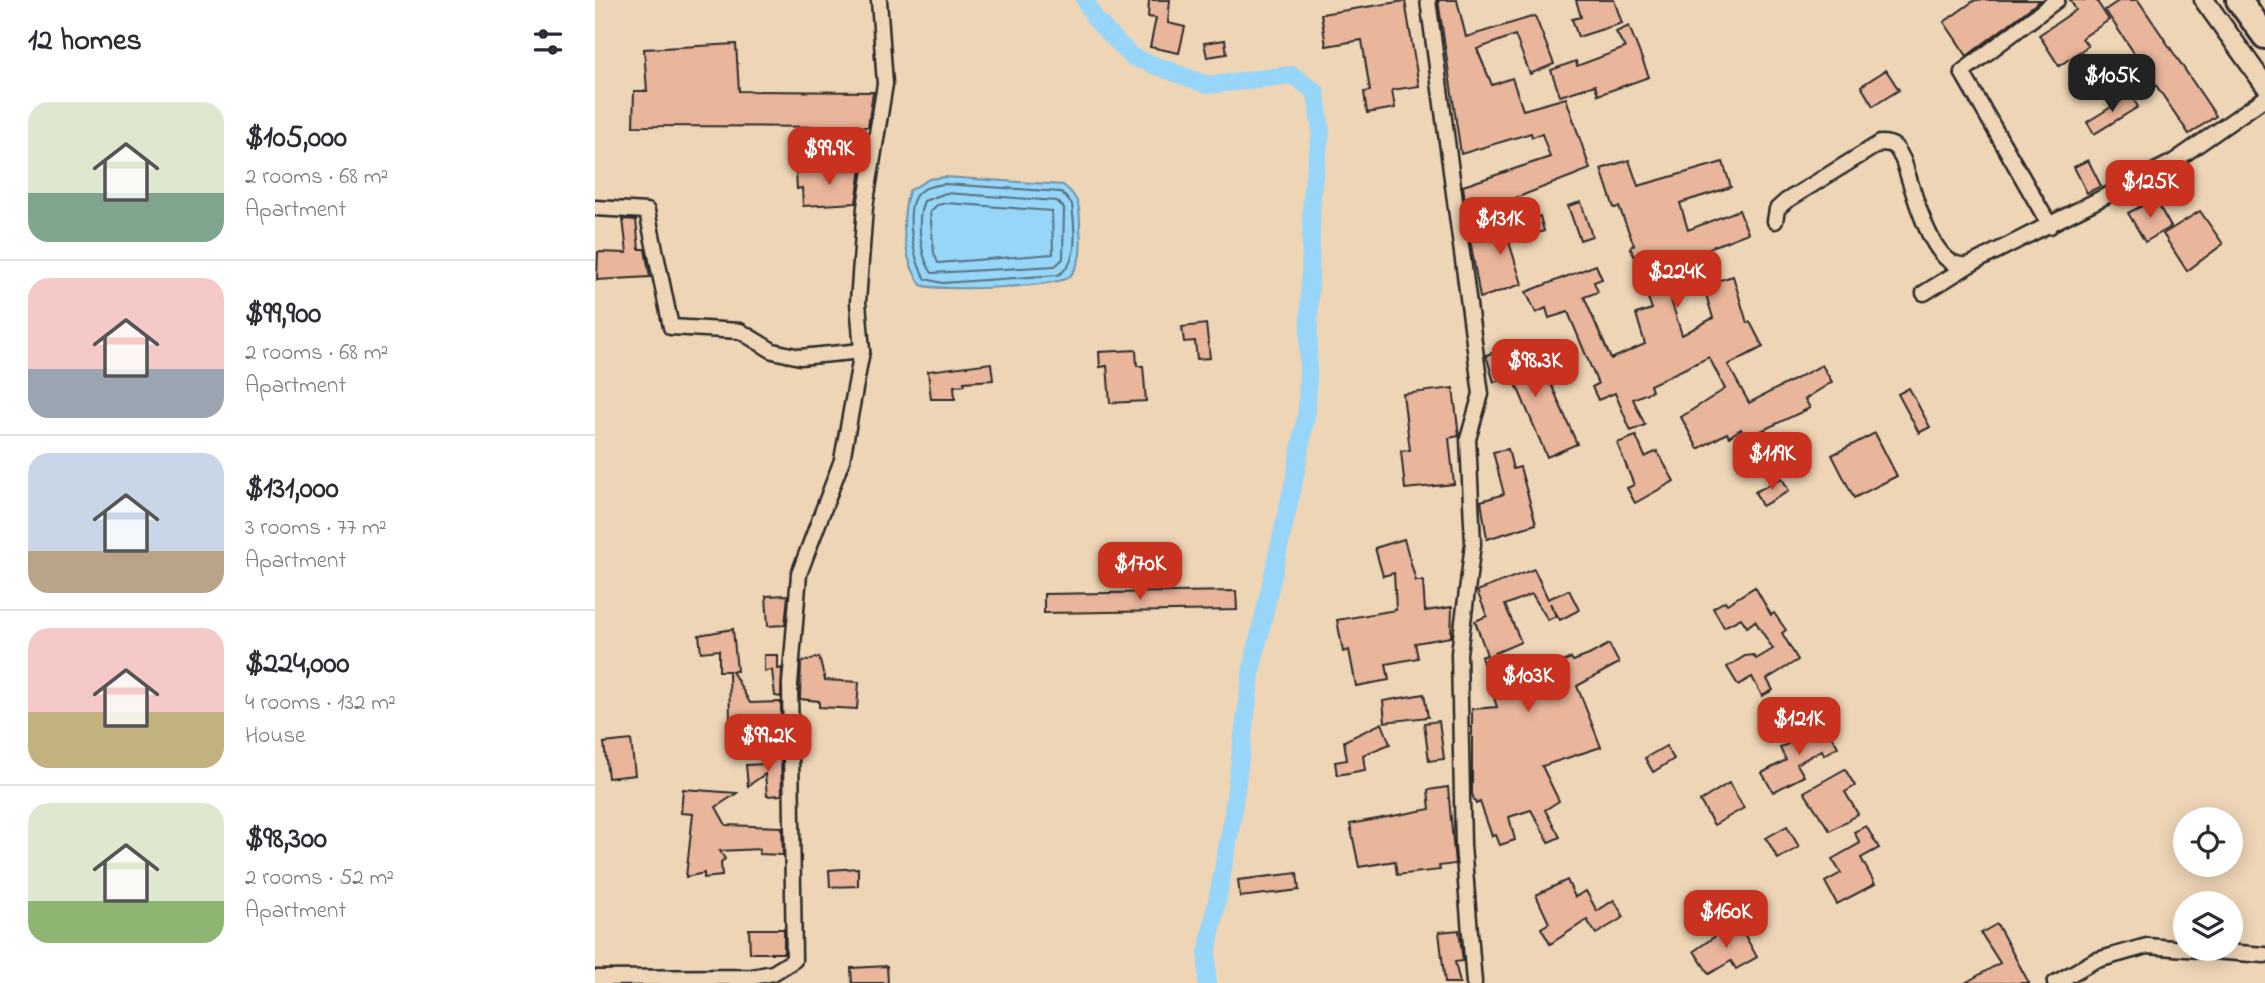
<!DOCTYPE html>
<html lang="en">
<head>
<meta charset="utf-8">
<style>
  :root { --surface:#fff; --page:#f2f2f3; --text:#2b2b33; --muted:#7c7c81; --line:#e1e1e2; --accent:#c8321e }
  body { margin:0; font-family:"Indie Flower",sans-serif; background:var(--page); color:var(--text); height:100vh; display:flex; flex-direction:column; font-size:26px; white-space:nowrap }
  * { box-sizing:border-box; margin:0 }
  p { font-size:23px; color:var(--muted) }
  .icon { flex:none; width:38px; height:38px; fill:none; stroke:currentColor; stroke-width:2; stroke-linecap:round; stroke-linejoin:round }
  .map { position:relative; flex:1; overflow:hidden }
  .panel { display:flex; flex-direction:column; background:var(--surface); width:595px }
  .panel>* { flex:none }
  .buttons { position:absolute; left:1578px; top:807px; display:grid; gap:14px }
  .buttons a { display:grid; place-items:center; width:70px; height:70px; border-radius:50%; background:var(--surface); box-shadow:0 4px 18px #0003; font-size:35px }
  .price { position:absolute; translate:-50% -60px; padding:0 16px; border-radius:14px; background:var(--accent); color:#fff; font-size:23px; line-height:46px; filter:drop-shadow(0 2px 4px #0008) }
  .price::after { content:''; position:absolute; left:50%; top:42px; width:21px; height:16px; margin-left:-10px; background:inherit; clip-path:polygon(0 0,100% 0,50% 100%) }
  .price.on { background:#222; color:#fff }
  ul { padding:0; list-style:none }
  li { display:flex; align-items:center; gap:21px; height:175px; padding:0 28px }
  li+li { border-top:2px solid var(--line) }
  li span { display:grid; place-items:center; flex:none; width:196px; height:140px; border-radius:21px; color:#555 }
  li>.icon { margin-inline-start:auto }
  span .icon { width:84px; height:84px; fill:#fffc; stroke-width:1 }
  li b { font-size:30px }
  h2 { display:flex; justify-content:space-between; align-items:center; height:84px; padding:0 28px; font-size:30px }
  main { display:flex; flex:1; min-height:0 }
  .map>svg:first-child { display:block }
  .water { fill:#97d6f9; stroke:#6c92a7; stroke-width:2 }
  .lines { fill:none; stroke-linecap:round; stroke-linejoin:round }
  .shore { stroke:#566f7d; stroke-width:2 }
  .canal { stroke:#97d6f9; stroke-width:18 }
  .building { fill:#e9b59b; stroke:#2b2b2b; stroke-width:2; fill-rule:evenodd }
  .minor-casing { stroke:#2b2b2b; stroke-width:19 }
  .tertiary-casing { stroke:#2b2b2b; stroke-width:23 }
  .motorway-casing { stroke:#2b2b2b; stroke-width:30 }
  .minor { stroke:#eed5b6; stroke-width:14 }
  .tertiary { stroke:#eed5b6; stroke-width:18 }
  .motorway { stroke:#eed5b6; stroke-width:24 }
</style>
</head>
<body>
<main>
<section class="panel">
<h2>12 homes<svg class="icon" aria-label="filters" viewBox="0 0 24 24"><path d="M4 7h16M4 17h16"/><circle cx="9" cy="7" r="2"/><circle cx="15" cy="17" r="2"/></svg></h2>
<ul>
<li><span style="background:linear-gradient(#dfe7d0 65%,#7fa58c 0)"><svg class="icon" aria-label="home" viewBox="0 0 24 24"><path d="M3 11l9-7 9 7M6 9v11h12V9"/></svg></span><div><b>$105,000</b><p>2 rooms · 68 m²</p><p>Apartment</p></div></li>
<li><span style="background:linear-gradient(#f6c9c9 65%,#9aa5b1 0)"><svg class="icon" aria-label="home" viewBox="0 0 24 24"><path d="M3 11l9-7 9 7M6 9v11h12V9"/></svg></span><div><b>$99,900</b><p>2 rooms · 68 m²</p><p>Apartment</p></div></li>
<li><span style="background:linear-gradient(#c9d6e8 70%,#b9a48a 0)"><svg class="icon" aria-label="home" viewBox="0 0 24 24"><path d="M3 11l9-7 9 7M6 9v11h12V9"/></svg></span><div><b>$131,000</b><p>3 rooms · 77 m²</p><p>Apartment</p></div></li>
<li><span style="background:linear-gradient(#f6c9c9 60%,#c2b280 0)"><svg class="icon" aria-label="home" viewBox="0 0 24 24"><path d="M3 11l9-7 9 7M6 9v11h12V9"/></svg></span><div><b>$224,000</b><p>4 rooms · 132 m²</p><p>House</p></div></li>
<li><span style="background:linear-gradient(#dfe7d0 70%,#8fb573 0)"><svg class="icon" aria-label="home" viewBox="0 0 24 24"><path d="M3 11l9-7 9 7M6 9v11h12V9"/></svg></span><div><b>$98,300</b><p>2 rooms · 52 m²</p><p>Apartment</p></div></li>
</ul>
</section>
<div class="map">
<svg width="1670" height="983" viewBox="0 0 1670 983">
  <rect width="100%" height="100%" fill="#eed5b6"/>
  <filter id="ink" filterUnits="userSpaceOnUse"><feTurbulence type="fractalNoise" baseFrequency=".0143" numOctaves="2"/><feDisplacementMap in="SourceGraphic" scale="14" xChannelSelector="R" yChannelSelector="G"/><feConvolveMatrix kernelMatrix="1 2 1 2 8 2 1 2 1" color-interpolation-filters="sRGB"/></filter>
  <g filter="url(#ink)">
    <path class="water" d="M350,177l118,8c16,12 17,22 17,41 1,18 3,37 -11,51 -11,10 -132,15 -148,8 -18,-26 -21,-65 -12,-94l20,-12z"/>
    <g class="lines">
      <g class="shore">
        <path d="M350,184l116,8 11,12c2,23 9,58 -14,71l-116,8 -16,-4c-12,-15 -21,-64 -11,-82 5,-9 20,-12 30,-13z"/>
        <path d="M351,193l111,8 7,7 -1,51 -8,7 -123,7c-12,-16 -16,-54 -8,-72z"/>
        <path d="M351,203l106,8 1,43 -115,9 -4,-10 -4,-41 7,-7z"/>
      </g>
      <path class="canal" d="M490,0l10,19 37,38 76,28 84,-10 24,17 5,40 -9,59 -5,219 -11,62 -44,196 -21,159 -24,127v29"/>
    </g>
    <g class="building">
      <path d="M554,0h21l-2,23 17,4 -6,26 -29,-6 6,-29 -8,-1z"/>
      <path d="M843,0h19l9,37 69,-21 19,48 -24,10 -15,-39 -38,14 15,36 20,-7 11,32 43,-12 24,71 -123,48 -4,-31 87,-29 -8,-23 -10,3 -1,-4 -70,21z"/>
      <path d="M981,0h38l8,23 -44,14 -6,-18 9,-2z"/>
      <path d="M1380,0h66l-74,56 -23,-34z"/>
      <path d="M1475,0h26l13,20 -27,18 6,8 -29,20 -20,-31 37,-25z"/>
      <path d="M1525,0h18l78,116 -27,18 -84,-124z"/>
      <path d="M810,1l14,85 -27,4 3,18 -28,5 -3,-21 6,-1 -8,-51 -36,6 -5,-32z"/>
      <path d="M1034,26l20,51 -51,18 -3,-10 -35,11 -9,-26 25,-9 1,5 48,-18 -9,-16z"/>
      <path d="M630,40l2,14 -20,3 -3,-14z"/>
      <path d="M141,44l3,47 134,1 -5,35 -235,-1 1,-35h13l-3,-42z"/>
      <path d="M1291,70l13,20 -26,16 -12,-20z"/>
      <path d="M1536,95l7,12 -44,27 -7,-12z"/>
      <path d="M1034,160l9,26 85,-24 8,25 -51,16 8,27 51,-20 9,23 -52,20 11,31 26,-8 14,47 3,-1 13,25 -35,18 21,38 73,-38 10,17 -27,17 5,9 -64,30 -5,-9 -12,8 -2,-4 -29,16 -17,-32 44,-28 -16,-32 -59,28 2,6 -19,8 12,26 -14,6 -16,-38 -17,7 -6,-13 6,-3 -30,-72 -19,6 -3,-10 -10,5 -10,-21 70,-27 6,14 -8,3 4,10 -14,5 27,62 34,-15 -9,-30 16,-5 -5,-14 4,-2 -21,-46 4,-2 -15,-38 -5,1 -13,-39zM1109,288l9,30 -31,17 -11,-35z"/>
      <path d="M1493,160l13,26 -14,7 -13,-26z"/>
      <path d="M266,169l-5,34 -53,3 -1,-18 -5,1 -1,-17z"/>
      <path d="M1560,199l16,28 -26,15 -17,-29z"/>
      <path d="M986,202l11,34 -12,4 -12,-34z"/>
      <path d="M1605,211l23,33 -36,27 -24,-37z"/>
      <path d="M945,216l4,15 -35,11 13,42 -42,14 -10,-59z"/>
      <path d="M28,219l13,1 3,29h6l5,28 -53,3 1,-28 29,1z"/>
      <path d="M611,324l4,34 -13,1 -2,-18 -11,1 -2,-15z"/>
      <path d="M924,345l10,32 16,-7 32,74 -30,13 -34,-80 -19,5 -8,-27z"/>
      <path d="M541,350l1,16h6l3,35 -36,2 -3,-37 -7,1 -1,-15z"/>
      <path d="M396,363l2,17 -29,2 1,3 -11,1 1,13h-24l-3,-28z"/>
      <path d="M858,388l6,48 -10,2 5,46 -49,5 -4,-38 9,-1 -7,-56z"/>
      <path d="M1314,388l21,39 -11,6 -21,-39z"/>
      <path d="M1280,433l22,43 -43,22 -22,-43z"/>
      <path d="M1041,436l9,21 12,-6 17,30 -39,22 -8,-15 7,-3 -17,-42z"/>
      <path d="M913,449l5,20 7,-2 16,57 -49,15 -6,-38 23,-7 -11,-42z"/>
      <path d="M1187,478l7,13 -27,15 -7,-14z"/>
      <path d="M809,539l12,42h7l2,30 27,-4 -1,30 -36,6 3,15 -32,6 3,16 -33,6 -7,-36 -6,2 -6,-32 59,-10 -2,-37 -11,3 -8,-28z"/>
      <path d="M939,569l14,30 21,-9 10,20 -19,10 -10,-17 6,13 -8,4 -16,-26 -27,11 16,37 -26,11 7,27 12,-4 3,6 54,-24 2,3 16,-6 20,-11 10,19 -42,23 24,61 -59,19 17,35 -14,9 15,27 -11,5 -18,-32 -22,7 6,23 -15,5 -4,-10 -4,1 -12,-34 -4,2 -4,-10v-85l25,-2 -16,-50 6,-2 -12,-34 12,-5 -10,-25z"/>
      <path d="M1160,587l16,28 3,-2 12,17 -4,3 16,27 -31,19 6,11 -11,6 -10,-19 -14,8 -11,-18 18,-11 8,-1 3,4 17,-10 -18,-28 -8,6 -6,-9 -17,9 -11,-19 12,-7 2,3z"/>
      <path d="M641,591l1,19 -193,3v-19z"/>
      <path d="M193,595l-3,30 -17,1 -2,-30z"/>
      <path d="M138,629l4,42h-5l18,32 31,-1v14l-25,2 1,16 -18,1 -1,-15h-8l-1,-49h-10v-21l-18,2 -2,-17z"/>
      <path d="M169,655h14v14l4,-1 -1,29 -6,-1 -3,-26 -8,1z"/>
      <path d="M224,657l6,23 34,2 -2,27 -38,-2v-6l-19,-2 1,-37z"/>
      <path d="M829,694l4,23 -43,5 -2,-21z"/>
      <path d="M844,721l5,38 -15,2 -5,-38z"/>
      <path d="M787,723l8,21 -27,11 2,15 -28,5 -2,-13 12,-2 -3,-19z"/>
      <path d="M1230,724l13,23 -14,8 -2,-5 -25,14 7,12 -31,16 -11,-19 24,-13 -6,-12z"/>
      <path d="M36,740l4,35 -27,3 -4,-35z"/>
      <path d="M1071,746l8,13 -21,13 -8,-14z"/>
      <path d="M186,753l1,42 -15,1 -2,-22 -17,12 -2,-21 18,-1v-9z"/>
      <path d="M1250,769l10,17 -10,6 13,22 -28,17 -26,-39z"/>
      <path d="M1134,783l15,25 -30,17 -14,-24z"/>
      <path d="M853,787l7,77 -16,2 1,4 -43,5 -2,-14 -36,6 -9,-43 80,-15 -2,-19z"/>
      <path d="M88,789l54,4 -21,14 10,18 56,2 1,28 -24,-1 1,-5 -40,2 5,8 -4,3 1,14 -18,2v-5l-18,4 7,-63 -12,-1z"/>
      <path d="M1192,826l12,21 -21,12 -12,-21z"/>
      <path d="M1271,826l13,22 -18,10 14,26 -38,20 -12,-22 16,-9 -9,-14 28,-16 -6,-11z"/>
      <path d="M263,868v18l-28,1 -1,-17z"/>
      <path d="M702,873l2,17 -59,7 -2,-17z"/>
      <path d="M972,880l8,17 11,-6 11,20 17,-11 10,17 -28,17 -9,-14 -37,24 -9,-16 8,-5 -13,-28z"/>
      <path d="M1142,921l20,36 -21,12 -5,-8 -22,13 -15,-23z"/>
      <path d="M1402,924l32,59h-64l35,-20 -19,-30z"/>
      <path d="M154,929h35v24h-34z"/>
      <path d="M864,930l4,31 -8,1 5,21h-15l-6,-51z"/>
      <path d="M292,966l1,17h-36l-1,-15z"/>
    </g>
    <g class="lines">
      <defs>
        <g id="minor">
          <path d="M833,0l53,394 -13,45 5,105 -14,109 4,192 11,138"/>
          <path d="M0,208l52,3 24,116 69,4 33,20 27,6 62,-6"/>
          <path d="M1180,221l2,-12 9,-8 94,-58c15,0 17,5 23,17 10,27 29,117 67,104"/>
          <path d="M1455,226l-88,-154 95,-72"/>
          <path d="M1329,293l47,-29 202,-102 92,-64"/>
          <path d="M0,978l157,-1 21,-4 21,-13 -4,-276 9,-110 43,-114 20,-109 -4,-49 7,-95 20,-123 -6,-84"/>
          <path d="M1460,983l39,-22 53,-15 118,9"/>
        </g>
        <path id="tertiary" d="M1609,0l61,85"/>
        <path id="motorway" d="M1644,0l26,36"/>
      </defs>
      <use href="#minor" class="minor-casing"/>
      <use href="#tertiary" class="tertiary-casing"/>
      <use href="#motorway" class="motorway-casing"/>
      <use href="#minor" class="minor"/>
      <use href="#tertiary" class="tertiary"/>
      <use href="#motorway" class="motorway"/>
    </g>
  </g>
</svg>
<div class="buttons">
<a><svg class="icon" aria-label="locate" viewBox="0 0 24 24"><circle cx="12" cy="12" r="6"/><path d="M12 2v4M12 18v4M2 12h4M18 12h4"/></svg></a>
<a><svg class="icon" aria-label="layers" viewBox="0 0 24 24"><path d="M12 4l9 5-9 5-9-5zM3 14l9 5 9-5"/></svg></a>
</div>
<b class="price on" style="left:1517px;top:114px">$105K</b>
<b class="price" style="left:234px;top:187px">$99.9K</b>
<b class="price" style="left:1555px;top:220px">$125K</b>
<b class="price" style="left:905px;top:257px">$131K</b>
<b class="price" style="left:1082px;top:310px">$224K</b>
<b class="price" style="left:940px;top:399px">$98.3K</b>
<b class="price" style="left:1177px;top:492px">$119K</b>
<b class="price" style="left:545px;top:602px">$170K</b>
<b class="price" style="left:933px;top:714px">$103K</b>
<b class="price" style="left:1204px;top:757px">$121K</b>
<b class="price" style="left:173px;top:774px">$99.2K</b>
<b class="price" style="left:1131px;top:950px">$160K</b>
</div>
</main>
</body>
</html>
